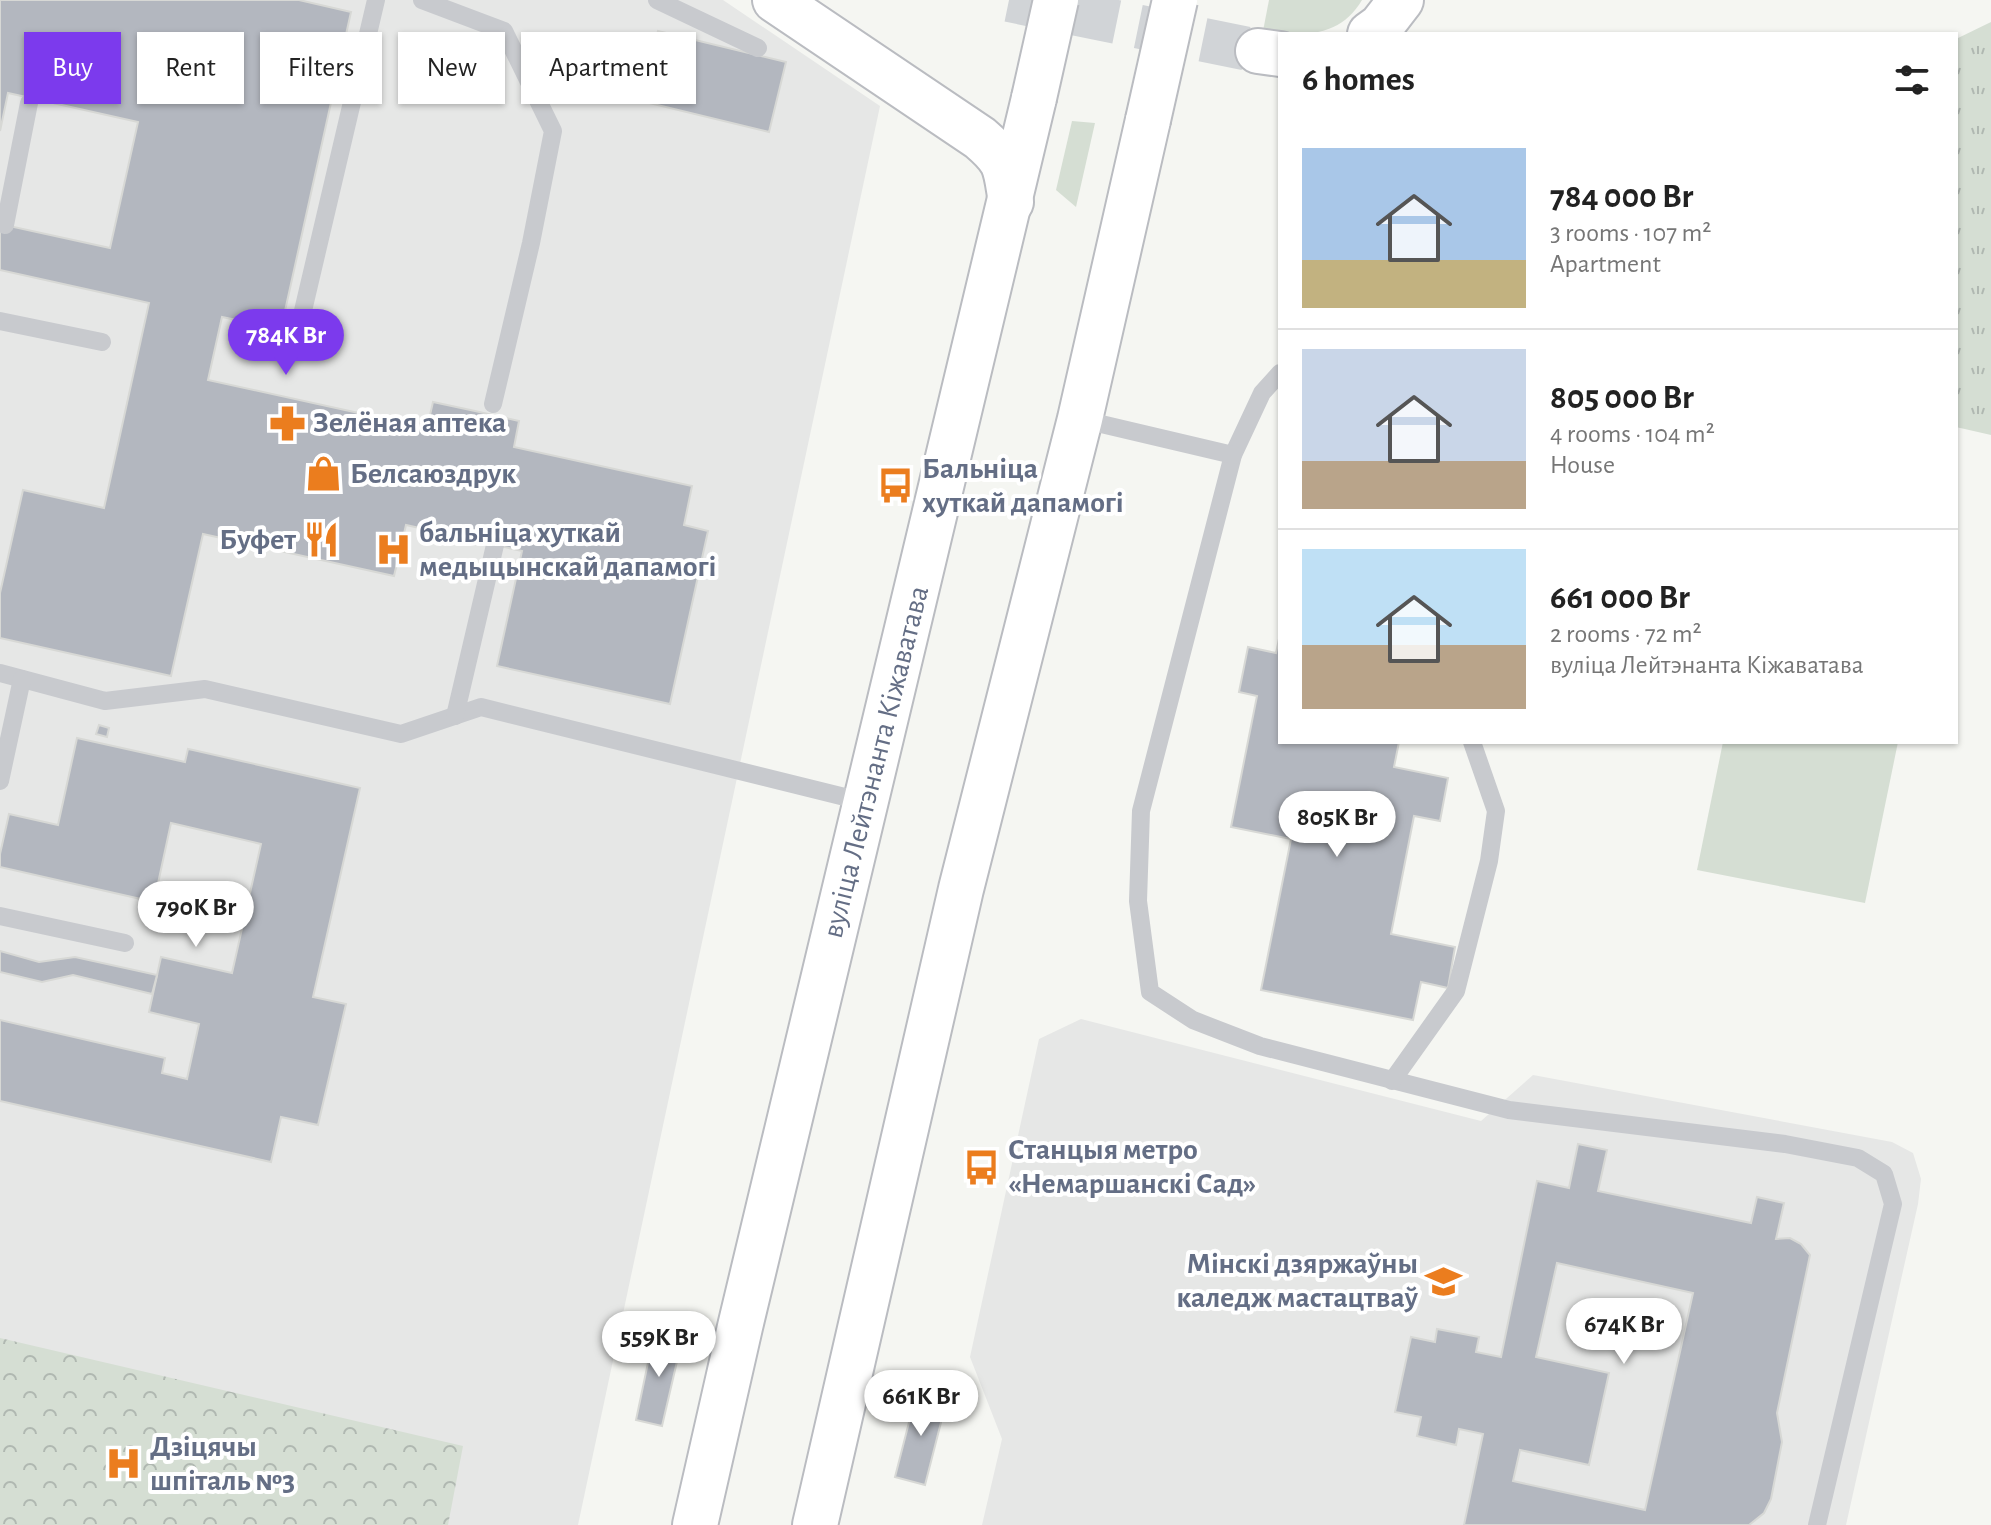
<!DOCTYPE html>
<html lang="en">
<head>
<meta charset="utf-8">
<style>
  :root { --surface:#fff; --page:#f2f2f2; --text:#222; --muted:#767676; --line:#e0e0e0; --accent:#7c3aed }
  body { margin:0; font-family:"Alegreya Sans",sans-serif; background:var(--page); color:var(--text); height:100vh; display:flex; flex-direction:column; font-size:30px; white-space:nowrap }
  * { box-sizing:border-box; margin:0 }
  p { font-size:26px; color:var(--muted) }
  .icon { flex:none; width:44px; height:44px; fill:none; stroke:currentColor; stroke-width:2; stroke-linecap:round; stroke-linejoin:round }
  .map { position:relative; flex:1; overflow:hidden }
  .panel { position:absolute; left:1278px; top:32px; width:680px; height:712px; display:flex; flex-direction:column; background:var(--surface); border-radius:0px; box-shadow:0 2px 6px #0004 }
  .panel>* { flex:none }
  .hud { position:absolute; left:24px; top:32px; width:760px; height:72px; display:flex; gap:16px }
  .price { position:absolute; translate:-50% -68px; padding:0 18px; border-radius:28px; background:#fff; color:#222; font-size:26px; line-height:52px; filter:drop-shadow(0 2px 4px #0008) }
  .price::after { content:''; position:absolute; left:50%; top:48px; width:24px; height:18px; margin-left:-12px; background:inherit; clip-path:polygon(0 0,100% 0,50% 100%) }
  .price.current { background:var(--accent); color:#fff }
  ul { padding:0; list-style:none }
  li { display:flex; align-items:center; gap:24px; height:200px; padding:0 24px }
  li+li { border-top:2px solid var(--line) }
  li span { display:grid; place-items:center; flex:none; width:224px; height:160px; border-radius:0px; color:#555 }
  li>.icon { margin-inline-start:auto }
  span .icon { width:96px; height:96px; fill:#fffc; stroke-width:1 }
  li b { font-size:34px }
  h2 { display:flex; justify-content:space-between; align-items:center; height:96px; padding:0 24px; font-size:34px }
  .pill { padding:0 28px; border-radius:0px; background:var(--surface); box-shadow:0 2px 6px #0004; font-size:28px; line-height:72px }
  .pill.current { background:var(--accent); color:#fff }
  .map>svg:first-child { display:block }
  .built { fill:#e6e7e6 }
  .green { fill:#d5ded3 }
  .forest { fill:url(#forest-crowns) }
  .park { fill:url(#park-tufts) }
  .building { fill:#b3b7bf; stroke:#d7d8d5; stroke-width:2; fill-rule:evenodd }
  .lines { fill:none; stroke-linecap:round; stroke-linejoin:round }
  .primary-tunnel { stroke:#d1d4d7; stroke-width:44; stroke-dasharray:44 22; stroke-linecap:butt }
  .primary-casing { stroke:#babcc1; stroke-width:48 }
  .lane { stroke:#c8cace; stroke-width:18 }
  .primary { stroke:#fff; stroke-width:44 }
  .primary-bridge-casing { stroke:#babcc1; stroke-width:48; stroke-linecap:butt }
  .primary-bridge { stroke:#fff; stroke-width:44 }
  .labels { text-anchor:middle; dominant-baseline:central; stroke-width:8; stroke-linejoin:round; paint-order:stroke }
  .poi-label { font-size:30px; font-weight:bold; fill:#646e85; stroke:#fff; text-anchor:start }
  .street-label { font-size:30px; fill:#646e85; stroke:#fff }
</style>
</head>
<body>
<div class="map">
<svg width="1991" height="1525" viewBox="0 0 1991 1525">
  <defs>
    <pattern id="forest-crowns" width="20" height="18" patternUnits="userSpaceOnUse" patternTransform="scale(2)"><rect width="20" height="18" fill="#d5ded3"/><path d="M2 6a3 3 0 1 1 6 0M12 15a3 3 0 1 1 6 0" fill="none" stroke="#b0b8b1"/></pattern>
    <pattern id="park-tufts" width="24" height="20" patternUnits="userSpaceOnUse" patternTransform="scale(2)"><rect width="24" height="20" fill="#d5ded3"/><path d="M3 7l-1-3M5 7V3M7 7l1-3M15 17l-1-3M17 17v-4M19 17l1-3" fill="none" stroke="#b0b8b1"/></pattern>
  </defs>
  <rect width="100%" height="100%" fill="#f5f6f2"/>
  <g class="built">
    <path d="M0,0h723l157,106 -302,1419h-578z"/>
    <path d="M1081,1019l400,102 52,-46 359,67 21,11 8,26 -3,25 -72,321h-864l20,-86 -32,-82 69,-318z"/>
  </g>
  <g class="green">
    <path d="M1269,0h93c-22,38 -61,37 -99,31z"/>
    <path d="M1072,121l23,2 -19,84 -20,-17z"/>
    <path d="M1723,742h175l-33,161 -168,-33z"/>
  </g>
  <path class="forest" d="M0,1338l463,108 -15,79h-448z"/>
  <path class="park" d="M1991,22v413l-35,-8v-388z"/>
  <g class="building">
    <path d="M0,0h299l52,12 -70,317 -59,-12 -14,63 219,48 6,-26 42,9 44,10 -5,26 178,39 -8,39 24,6 -38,173 -173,-38 25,-115 -116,-26 -12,51 -191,-42 -32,142 -171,-38v-45l23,-103 81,18 45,-205 -149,-33v-46l110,24 28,-126 -130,-29 -8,38z"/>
    <path d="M658,31l128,31 -17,70 -128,-31z"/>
    <path d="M1280,634v108h119l-5,25 54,11 -8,43 -26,-5 -23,118 64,13 -7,41 -27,-6 -8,38 -152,-30 30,-151 -60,-12 26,-131 -18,-4 9,-45 28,6z"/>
    <path d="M99,725l10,3 -2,9 -11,-3z"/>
    <path d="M77,738l108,24 3,-13 5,1 167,38 -47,209 33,7 -28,121 -37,-8 -10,45 -271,-61v-81l165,38 -3,15 25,6 12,-55 -50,-12 12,-55 71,16 29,-129 -90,-21 -17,79 -154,-35v-13l9,-40 49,11z"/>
    <path d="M0,951l39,11 36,-5 82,18 -5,19 -79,-19 -31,7 -42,-10z"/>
    <path d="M1578,1144l29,6 -9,41 153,32 6,-26 27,6 -8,36 14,-1 11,6 9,11 -33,158 5,29 -11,57 -7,14 -15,12h-285l19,-91 -24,-5 -3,16 -39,-9 4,-19 -26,-5 16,-75 24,5 2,-13 42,8 -3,15 25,5 36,-176 32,7zM1557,1263l136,30 -48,217 -132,-29 7,-31 69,15 20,-92 -73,-16z"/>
    <path d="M654,1334l28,6 -20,86 -26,-6z"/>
    <path d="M917,1391l30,8 -22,86 -30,-8z"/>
  </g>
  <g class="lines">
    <path class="primary-tunnel" d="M1009,0l249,51"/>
    <defs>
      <g id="primary">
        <path d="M775,0l205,138c28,24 25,29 31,64"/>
        <path d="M1370,34l11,-8 20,-26"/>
        <path d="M1258,51l22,3"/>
        <path d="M695,1525l45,-198 294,-1229"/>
        <path d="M815,1525l146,-636 119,-470 68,-299"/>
      </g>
    </defs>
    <use href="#primary" class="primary-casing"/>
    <g class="lane">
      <path d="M422,0l82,31 49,100 -22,112 -38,161"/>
      <path d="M657,0l101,48"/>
      <path d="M5,225l24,-122"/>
      <path d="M0,321l102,21"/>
      <path d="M298,332l78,-332"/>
      <path d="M1280,373l-18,20 -29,62 -92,356 -3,90 12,91 43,28 67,26 249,64 276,34 73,14 26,16 9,30 -76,321"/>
      <path d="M1080,419l153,36"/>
      <path d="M0,673l105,28 100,-12 196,45 80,-27 384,95"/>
      <path d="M455,716l40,-171"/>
      <path d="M0,781l22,-102"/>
      <path d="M0,916l125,27"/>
      <path d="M1392,1081l64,-90 33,-130 7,-50 -24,-69"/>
    </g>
    <use href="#primary" class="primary"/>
    <defs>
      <g id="primary-bridge">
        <path d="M1034,98l22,-98"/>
        <path d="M1148,120l27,-120"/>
      </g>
    </defs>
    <use href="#primary-bridge" class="primary-bridge-casing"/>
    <use href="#primary-bridge" class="primary-bridge"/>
  </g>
  <defs>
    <symbol id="pharmacy-bare" viewBox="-9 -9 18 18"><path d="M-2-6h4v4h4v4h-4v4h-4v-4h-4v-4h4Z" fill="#eb7d1e" stroke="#fff" stroke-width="2.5" paint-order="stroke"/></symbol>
    <symbol id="shop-bare" viewBox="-9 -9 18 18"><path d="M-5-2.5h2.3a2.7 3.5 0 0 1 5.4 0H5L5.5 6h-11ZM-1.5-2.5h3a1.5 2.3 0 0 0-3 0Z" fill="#eb7d1e" stroke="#fff" stroke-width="2.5" paint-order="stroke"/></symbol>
    <symbol id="bus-bare" viewBox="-9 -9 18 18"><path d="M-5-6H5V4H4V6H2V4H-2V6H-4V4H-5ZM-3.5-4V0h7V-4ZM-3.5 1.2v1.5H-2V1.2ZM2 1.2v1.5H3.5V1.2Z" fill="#eb7d1e" stroke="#fff" stroke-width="2.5" paint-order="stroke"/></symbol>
    <symbol id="restaurant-bare" viewBox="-9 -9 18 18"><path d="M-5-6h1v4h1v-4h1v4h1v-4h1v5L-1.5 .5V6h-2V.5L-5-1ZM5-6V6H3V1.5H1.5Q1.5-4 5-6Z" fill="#eb7d1e" stroke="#fff" stroke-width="2.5" paint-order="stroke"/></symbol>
    <symbol id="hospital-bare" viewBox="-9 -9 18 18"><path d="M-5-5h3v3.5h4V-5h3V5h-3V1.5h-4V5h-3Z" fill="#eb7d1e" stroke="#fff" stroke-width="2.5" paint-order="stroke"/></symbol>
    <symbol id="university-bare" viewBox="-9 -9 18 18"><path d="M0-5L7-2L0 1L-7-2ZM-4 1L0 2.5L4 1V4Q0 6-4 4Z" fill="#eb7d1e" stroke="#fff" stroke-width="2.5" paint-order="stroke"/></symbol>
  </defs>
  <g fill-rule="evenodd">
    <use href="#pharmacy-bare" x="262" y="398" width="51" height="51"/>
    <use href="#shop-bare" x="298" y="448" width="51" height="51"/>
    <use href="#bus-bare" x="870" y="460" width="51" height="51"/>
    <use href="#restaurant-bare" x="296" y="514" width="51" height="51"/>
    <use href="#hospital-bare" x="368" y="524" width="51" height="51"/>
    <use href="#bus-bare" x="956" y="1142" width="51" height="51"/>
    <use href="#university-bare" x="1418" y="1256" width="51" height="51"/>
    <use href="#hospital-bare" x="98" y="1438" width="51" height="51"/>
  </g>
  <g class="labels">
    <g class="poi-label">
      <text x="313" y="423">Зелёная аптека</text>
      <text x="922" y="469">Бальніца<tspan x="922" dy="34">хуткай дапамогі</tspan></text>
      <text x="350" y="474">Белсаюздрук</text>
      <text x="419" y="533">бальніца хуткай<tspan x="419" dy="34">медыцынскай дапамогі</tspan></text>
      <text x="296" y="540" text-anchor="end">Буфет</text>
      <text x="1008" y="1150">Станцыя метро<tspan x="1008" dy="34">«Немаршанскі Сад»</tspan></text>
      <text x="1418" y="1264" text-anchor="end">Мінскі дзяржаўны<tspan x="1418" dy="34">каледж мастацтваў</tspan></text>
      <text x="150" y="1447">Дзіцячы<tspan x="150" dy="34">шпіталь №3</tspan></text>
    </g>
    <g class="street-label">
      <text transform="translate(876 762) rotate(-76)">вуліца Лейтэнанта Кіжаватава</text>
    </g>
  </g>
</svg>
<b class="price current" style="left:286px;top:377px">784K Br</b>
<b class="price" style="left:1337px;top:859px">805K Br</b>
<b class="price" style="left:196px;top:949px">790K Br</b>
<b class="price" style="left:1624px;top:1366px">674K Br</b>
<b class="price" style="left:659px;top:1379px">559K Br</b>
<b class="price" style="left:921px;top:1438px">661K Br</b>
<div class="hud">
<a class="pill current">Buy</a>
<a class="pill">Rent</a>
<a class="pill">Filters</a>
<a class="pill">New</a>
<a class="pill">Apartment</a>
</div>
<section class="panel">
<h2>6 homes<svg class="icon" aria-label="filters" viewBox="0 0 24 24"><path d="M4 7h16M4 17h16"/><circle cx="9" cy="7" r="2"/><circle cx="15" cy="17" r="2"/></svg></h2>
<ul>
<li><span style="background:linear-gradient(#a9c7e8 70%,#c2b280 0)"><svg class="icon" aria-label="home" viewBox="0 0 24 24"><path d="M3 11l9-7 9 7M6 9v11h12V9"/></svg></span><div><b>784 000 Br</b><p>3 rooms · 107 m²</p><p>Apartment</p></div></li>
<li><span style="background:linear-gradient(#c9d6e8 70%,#b9a48a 0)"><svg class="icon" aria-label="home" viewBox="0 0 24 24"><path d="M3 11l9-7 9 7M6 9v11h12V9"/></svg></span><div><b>805 000 Br</b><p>4 rooms · 104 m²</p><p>House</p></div></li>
<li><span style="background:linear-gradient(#bfe0f5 60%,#b9a48a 0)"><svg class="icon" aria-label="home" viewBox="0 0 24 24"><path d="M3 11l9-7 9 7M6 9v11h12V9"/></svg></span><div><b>661 000 Br</b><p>2 rooms · 72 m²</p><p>вуліца Лейтэнанта Кіжаватава</p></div></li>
</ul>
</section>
</div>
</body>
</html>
